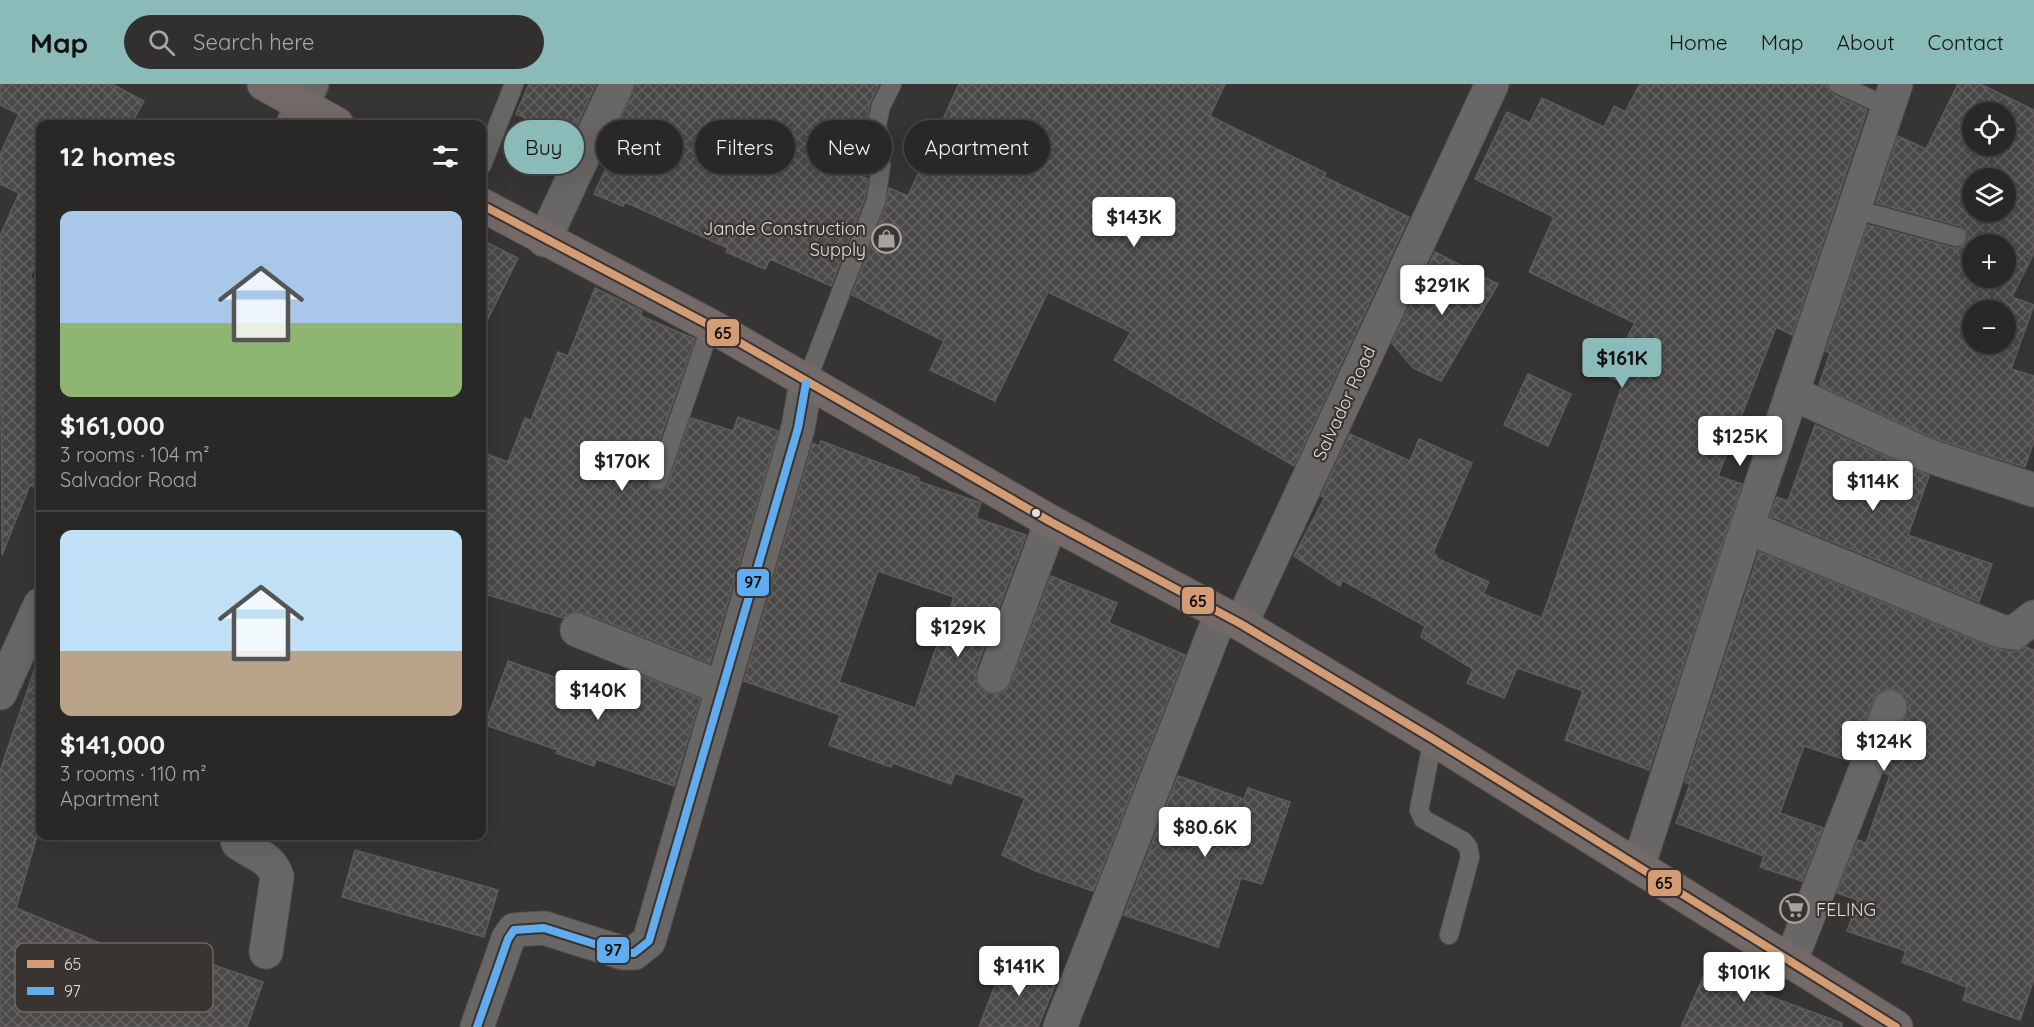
<!DOCTYPE html>
<html lang="en">
<head>
<meta charset="utf-8">
<style>
  :root { --surface:#292826; --page:#31302e; --text:#f1f3f6; --muted:#a5a6a7; --line:#454443; --accent:#8bbbb9 }
  body { margin:0; font-family:Quicksand,sans-serif; background:var(--page); color:var(--text); height:100vh; display:flex; flex-direction:column; font-size:22px; white-space:nowrap }
  * { box-sizing:border-box; margin:0 }
  p { font-size:20px; color:var(--muted) }
  .icon { flex:none; width:33px; height:33px; fill:none; stroke:currentColor; stroke-width:2; stroke-linecap:round; stroke-linejoin:round }
  .map { position:relative; flex:1; overflow:hidden }
  .details { position:absolute; left:36px; top:36px; width:450px; height:720px; display:flex; flex-direction:column; background:var(--surface); border-radius:12px; box-shadow:0 6px 24px #0002,0 0 0 2px var(--line) }
  .details>* { flex:none }
  .top-card { position:absolute; left:504px; top:36px; width:570px; height:54px; display:flex; gap:12px }
  .controls { position:absolute; left:1962px; top:18px; display:grid; gap:12px }
  .controls a { display:grid; place-items:center; width:54px; height:54px; border-radius:50%; background:var(--surface); box-shadow:0 6px 24px #0002,0 0 0 2px var(--line); font-size:30px }
  .price { position:absolute; translate:-50% -51px; padding:0 14px; border-radius:6px; background:#fff; color:#222; font-size:20px; line-height:39px; filter:drop-shadow(0 2px 3px #0008) }
  .price::after { content:''; position:absolute; left:50%; top:36px; width:18px; height:14px; margin-left:-9px; background:inherit; clip-path:polygon(0 0,100% 0,50% 100%) }
  .price.on { background:var(--accent); color:#111 }
  ul { padding:0; list-style:none }
  li { display:grid; align-content:center; gap:12px; height:318px; padding:0 24px }
  li+li { border-top:2px solid var(--line) }
  li span { display:grid; place-items:center; height:186px; border-radius:12px; color:#555 }
  li>.icon { margin-inline-start:auto }
  span .icon { width:108px; height:108px; fill:#fffc; stroke-width:1 }
  li b { font-size:26px }
  h2 { display:flex; justify-content:space-between; align-items:center; height:72px; padding:0 24px; font-size:26px }
  .pill { padding:0 21px; border-radius:27px; background:var(--surface); box-shadow:0 6px 24px #0002,0 0 0 2px var(--line); font-size:21px; line-height:54px }
  .pill.on { background:var(--accent); color:#111 }
  header { display:flex; align-items:center; gap:36px; box-sizing:border-box; height:84px; padding:0 30px; background:var(--accent); color:#111 }
  header strong { font-size:28px }
  nav { display:flex; gap:33px; margin-inline-start:auto; font-size:21px }
  .search { width:420px; height:54px; background:var(--page); display:flex; align-items:center; gap:15px; box-sizing:border-box; padding:0 21px; border-radius:33px; color:var(--muted); font-size:22px }
  .map>svg:first-child { display:block }
  .building { fill:url(#building-cross-hatch); stroke:#5e5b5a; stroke-width:1.5; fill-rule:evenodd }
  .lines { fill:none; stroke-linecap:round; stroke-linejoin:round }
  .service-casing { stroke:#555351; stroke-width:20 }
  .minor-casing { stroke:#555351; stroke-width:35 }
  .primary-casing { stroke:#555351; stroke-width:35 }
  .service { stroke:#696765; stroke-width:18 }
  .minor { stroke:#696765; stroke-width:33 }
  .primary { stroke:#736968; stroke-width:33 }
  .bus-1-casing { stroke:#393431; stroke-width:12 }
  .bus-2-casing { stroke:#393431; stroke-width:12 }
  .bus-1 { stroke:#d39c74; stroke-width:8 }
  .bus-2 { stroke:#60acee; stroke-width:8 }
  .bus-dot { fill:#e0dddb; stroke:#393431; stroke-width:2 }
  .labels { text-anchor:middle; dominant-baseline:central; stroke-width:4.5; stroke-linejoin:round; paint-order:stroke }
  .poi-label { font-size:18px; fill:#e0dddb; stroke:#393431; text-anchor:end }
  .street-label { font-size:18px; fill:#e0dddb; stroke:#393431 }
  .key { fill:#393431; stroke:#6b6764; stroke-width:1.5 }
  .key-label { font-size:16px; fill:#e0dddb }
  .line-badge { stroke:#393431; stroke-width:2 }
  .pale-badge-label { font-size:16px; text-anchor:middle; font-weight:bold; fill:#111 }
</style>
</head>
<body>
<header>
<strong>Map</strong>
<div class="search"><svg class="icon" aria-label="search" viewBox="0 0 24 24"><circle cx="10" cy="10" r="6"/><path d="M15 15l6 6"/></svg>Search here</div>
<nav><a>Home</a><a>Map</a><a>About</a><a>Contact</a></nav>
</header>
<div class="map">
<svg width="2034" height="943" viewBox="0 0 2034 943">
  <defs>
    <pattern id="building-cross-hatch" width="8" height="8" patternUnits="userSpaceOnUse" patternTransform="scale(1.5)"><rect width="8" height="8" fill="#4b4947"/><path d="M0 0l8 8M0 8l8-8" fill="none" stroke="#656361"/></pattern>
  </defs>
  <rect width="100%" height="100%" fill="#373533"/>
  <g class="building">
    <path d="M0,0h112l32,17 -13,23h-91v129l-10,25 10,4v208l-10,-5 -28,70 -2,-319 19,-43 -19,-9v-30l19,-40 -19,-9z"/>
    <path d="M529,0h67l-25,54 -55,-24z"/>
    <path d="M635,0h244l-9,19 -4,19 1,13 -14,37 15,7 -3,19 -34,88 -61,-27 -5,10 -39,-17 2,-4 -103,-46 -2,4 -29,-12 18,-39 -6,-2z"/>
    <path d="M959,0h266l-15,32 116,57 -2,4 85,40 -115,249 -180,-106 17,-28 -83,-40 -53,109 -65,-31 14,-29 -92,-46 34,-90 3,-17 19,8z"/>
    <path d="M1640,0h187l6,10 34,16 -75,225 -16,-8 -58,149 24,8 -93,286 -84,-30 18,-49 -66,-23 -13,30 -37,-15 6,-14 -52,-32 4,-11 -83,-46 -2,6 -46,-30 31,-59 -4,-1 29,-62 60,27 9,-22 53,24 -39,90 4,3 -1,2 53,24 -6,12 59,24 81,-235 -17,-7 29,-53 -106,-51 25,-55 -79,-38 32,-67 23,11 12,-25 62,29 10,-21 11,6z"/>
    <path d="M1958,0h22l54,26v143l-22,44 22,8 -23,64 23,7v65l-9,26 -92,-29 -114,-53 11,-32 -4,-2 42,-126 86,23h6l8,-8v-6l-8,-8 -84,-23 22,-67 28,13zM1972,28h34v34h-34zM1972,94h34v34h-34zM1972,160h34v34h-34zM1972,226h34v34h-34z"/>
    <path d="M482,156l36,18 -36,73z"/>
    <path d="M1435,168l63,32 -57,97 -28,-13 -21,-25z"/>
    <path d="M595,204l47,23 -1,5 54,23 -48,137 3,12 10,3 8,-7 23,-66 42,13 5,-14 40,14 -68,232 -126,-50 -10,-1 -11,6 -81,-25v-141l26,10 17,-44 6,2 27,-68 10,4z"/>
    <path d="M1528,290l43,20 -23,52 -44,-21z"/>
    <path d="M1815,341l114,51 -21,59 84,29 -13,38 -209,-86 7,-19 11,4z"/>
    <path d="M821,357l98,37 -1,3 60,21 3,1 -5,15 50,17 -50,134v11l4,8 7,5 11,1 8,-4 5,-7 40,-107 66,27 -8,20 76,32 -92,236 -57,-20 -34,-16 23,-57 -70,-25 -4,11 -58,-21 -2,4 -62,-22 11,-30 -96,-34 69,-238 6,3zM878,487l76,26 -39,111 -76,-26z"/>
    <path d="M1759,468l234,96 19,4 14,-5 8,3v329l-14,41 -57,-20 4,-13 -65,-25 4,-11 -59,-20 11,-31 -21,-7 21,-53 8,3 24,-68 -6,-2 25,-68 -4,-9 -8,-6 -10,-1 -8,3 -6,8 -24,61 -45,-15 -24,67 43,15 -21,53 -42,-14 4,-11 -88,-33 14,-39 -5,-2z"/>
    <path d="M508,577l112,39 10,-29 70,28 -26,87 -78,-27 -2,7 -38,-13 2,-3 -73,-25z"/>
    <path d="M35,584l5,1v157l-24,82 91,38 92,33 6,-17 58,20 -16,45h-247v-256z"/>
    <path d="M1178,692l66,23 4,-11 42,14 -28,82 -21,-6 -23,69 -94,-32z"/>
    <path d="M355,766l143,40 -14,47 -142,-40z"/>
    <path d="M1713,871l56,26 -6,13 79,29v4h-161z"/>
    <path d="M1006,873l52,21 -20,49h-59z"/>
  </g>
  <g class="lines">
    <defs>
      <g id="service">
        <path d="M1838,0l50,23"/>
        <path d="M482,81l32,-81"/>
        <path d="M1854,125l103,28"/>
        <path d="M806,299l70,-182 5,-36 -4,-41 4,-18 11,-22"/>
        <path d="M658,396l53,-154"/>
        <path d="M1433,655l-14,71 4,9 40,22 5,6 2,10 -21,78"/>
      </g>
      <g id="minor">
        <path d="M293,40l19,-40"/>
        <path d="M544,156l73,-156"/>
        <path d="M1792,309l134,62 108,35"/>
        <path d="M1747,443l253,104 14,2 20,-16"/>
        <path d="M1241,540l251,-540"/>
        <path d="M577,546l145,58"/>
        <path d="M994,592l57,-154"/>
        <path d="M0,609l40,-88"/>
        <path d="M236,752l2,7c15,11 34,14 39,34l-11,75"/>
        <path d="M1638,783l109,-340 149,-443"/>
        <path d="M1790,879l100,-256"/>
        <path d="M477,943l31,-88 6,-9 30,-2 79,25h11l15,-12 149,-513 8,-45"/>
        <path d="M1060,943l161,-413"/>
      </g>
      <g id="primary">
        <path d="M264,0l73,40"/>
        <path d="M482,121l229,121 340,196 190,102 192,115 463,288"/>
      </g>
    </defs>
    <use href="#service" class="service-casing"/>
    <use href="#minor" class="minor-casing"/>
    <use href="#primary" class="primary-casing"/>
    <use href="#service" class="service"/>
    <use href="#minor" class="minor"/>
    <use href="#primary" class="primary"/>
    <defs>
      <path id="bus-1" d="M482,121l229,121 340,196 190,102 192,115 463,288"/>
      <path id="bus-2" d="M477,943l31,-88 6,-9 30,-2 79,25h11l15,-12 149,-513 8,-45"/>
    </defs>
    <use href="#bus-1" class="bus-1-casing"/>
    <use href="#bus-2" class="bus-2-casing"/>
    <use href="#bus-1" class="bus-1"/>
    <use href="#bus-2" class="bus-2"/>
  </g>
  <defs>
    <symbol id="shop-ring" viewBox="-11 -11 22 22"><circle r="9.5" fill="#393431" stroke="#a5a2a0" stroke-width="1.5"/><path d="M-5-2.5h2.3a2.7 3.5 0 0 1 5.4 0H5L5.5 6h-11ZM-1.5-2.5h3a1.5 2.3 0 0 0-3 0Z" fill="#a5a2a0"/></symbol>
    <symbol id="supermarket-ring" viewBox="-11 -11 22 22"><circle r="9.5" fill="#393431" stroke="#a5a2a0" stroke-width="1.5"/><path d="M-6-5.5h2.5l.6 2H6L4.5 2H-2.5L-4.4-4H-6ZM-1.5 3.2a1.3 1.3 0 1 0 .1 0ZM3 3.2a1.3 1.3 0 1 0 .1 0Z" fill="#a5a2a0"/></symbol>
  </defs>
  <g fill-rule="evenodd">
    <use href="#shop-ring" x="870" y="138" width="33" height="33"/>
    <use href="#supermarket-ring" x="1778" y="808" width="33" height="33"/>
  </g>
  <circle class="bus-dot" cx="1036" cy="429" r="5"/>
  <g class="labels">
    <g class="poi-label">
      <text x="866" y="144">Jande Construction<tspan x="866" dy="21">Supply</tspan></text>
      <text x="1816" y="825" text-anchor="start">FELING</text>
    </g>
    <g class="street-label">
      <text transform="translate(1344 319) rotate(-65)">Salvador Road</text>
    </g>
  </g>
  <rect x="15" y="859" width="198" height="69" rx="9" class="key"/>
  <rect x="27" y="876" width="27" height="8" fill="#d39c74"/>
  <rect x="27" y="903" width="27" height="8" fill="#60acee"/>
  <g class="key-label">
    <text x="64" y="886">65</text>
    <text x="64" y="913">97</text>
  </g>
  <g class="line-badge">
    <rect x="706" y="234" width="34" height="29" rx="6" fill="#d39c74"/>
    <rect x="736" y="484" width="34" height="29" rx="6" fill="#60acee"/>
    <rect x="1181" y="502" width="34" height="29" rx="6" fill="#d39c74"/>
    <rect x="1647" y="785" width="35" height="28" rx="6" fill="#d39c74"/>
    <rect x="596" y="852" width="34" height="28" rx="6" fill="#60acee"/>
  </g>
  <g class="pale-badge-label">
    <text x="723" y="255">65</text>
    <text x="753" y="504">97</text>
    <text x="1198" y="523">65</text>
    <text x="1664" y="805">65</text>
    <text x="613" y="872">97</text>
  </g>
</svg>
<div class="controls">
<a><svg class="icon" aria-label="locate" viewBox="0 0 24 24"><circle cx="12" cy="12" r="6"/><path d="M12 2v4M12 18v4M2 12h4M18 12h4"/></svg></a>
<a><svg class="icon" aria-label="layers" viewBox="0 0 24 24"><path d="M12 4l9 5-9 5-9-5zM3 14l9 5 9-5"/></svg></a>
<a>+</a>
<a>−</a>
</div>
<b class="price" style="left:1134px;top:164px">$143K</b>
<b class="price" style="left:1442px;top:232px">$291K</b>
<b class="price on" style="left:1622px;top:305px">$161K</b>
<b class="price" style="left:1740px;top:383px">$125K</b>
<b class="price" style="left:622px;top:408px">$170K</b>
<b class="price" style="left:1873px;top:428px">$114K</b>
<b class="price" style="left:958px;top:574px">$129K</b>
<b class="price" style="left:598px;top:637px">$140K</b>
<b class="price" style="left:1884px;top:688px">$124K</b>
<b class="price" style="left:1205px;top:774px">$80.6K</b>
<b class="price" style="left:1019px;top:913px">$141K</b>
<b class="price" style="left:1744px;top:919px">$101K</b>
<div class="top-card">
<a class="pill on">Buy</a>
<a class="pill">Rent</a>
<a class="pill">Filters</a>
<a class="pill">New</a>
<a class="pill">Apartment</a>
</div>
<section class="details">
<h2>12 homes<svg class="icon" aria-label="filters" viewBox="0 0 24 24"><path d="M4 7h16M4 17h16"/><circle cx="9" cy="7" r="2"/><circle cx="15" cy="17" r="2"/></svg></h2>
<ul>
<li><span style="background:linear-gradient(#a9c7e8 60%,#8fb573 0)"><svg class="icon" aria-label="home" viewBox="0 0 24 24"><path d="M3 11l9-7 9 7M6 9v11h12V9"/></svg></span><div><b>$161,000</b><p>3 rooms · 104 m²</p><p>Salvador Road</p></div></li>
<li><span style="background:linear-gradient(#bfe0f5 65%,#b9a48a 0)"><svg class="icon" aria-label="home" viewBox="0 0 24 24"><path d="M3 11l9-7 9 7M6 9v11h12V9"/></svg></span><div><b>$141,000</b><p>3 rooms · 110 m²</p><p>Apartment</p></div></li>
</ul>
</section>
</div>
</body>
</html>
